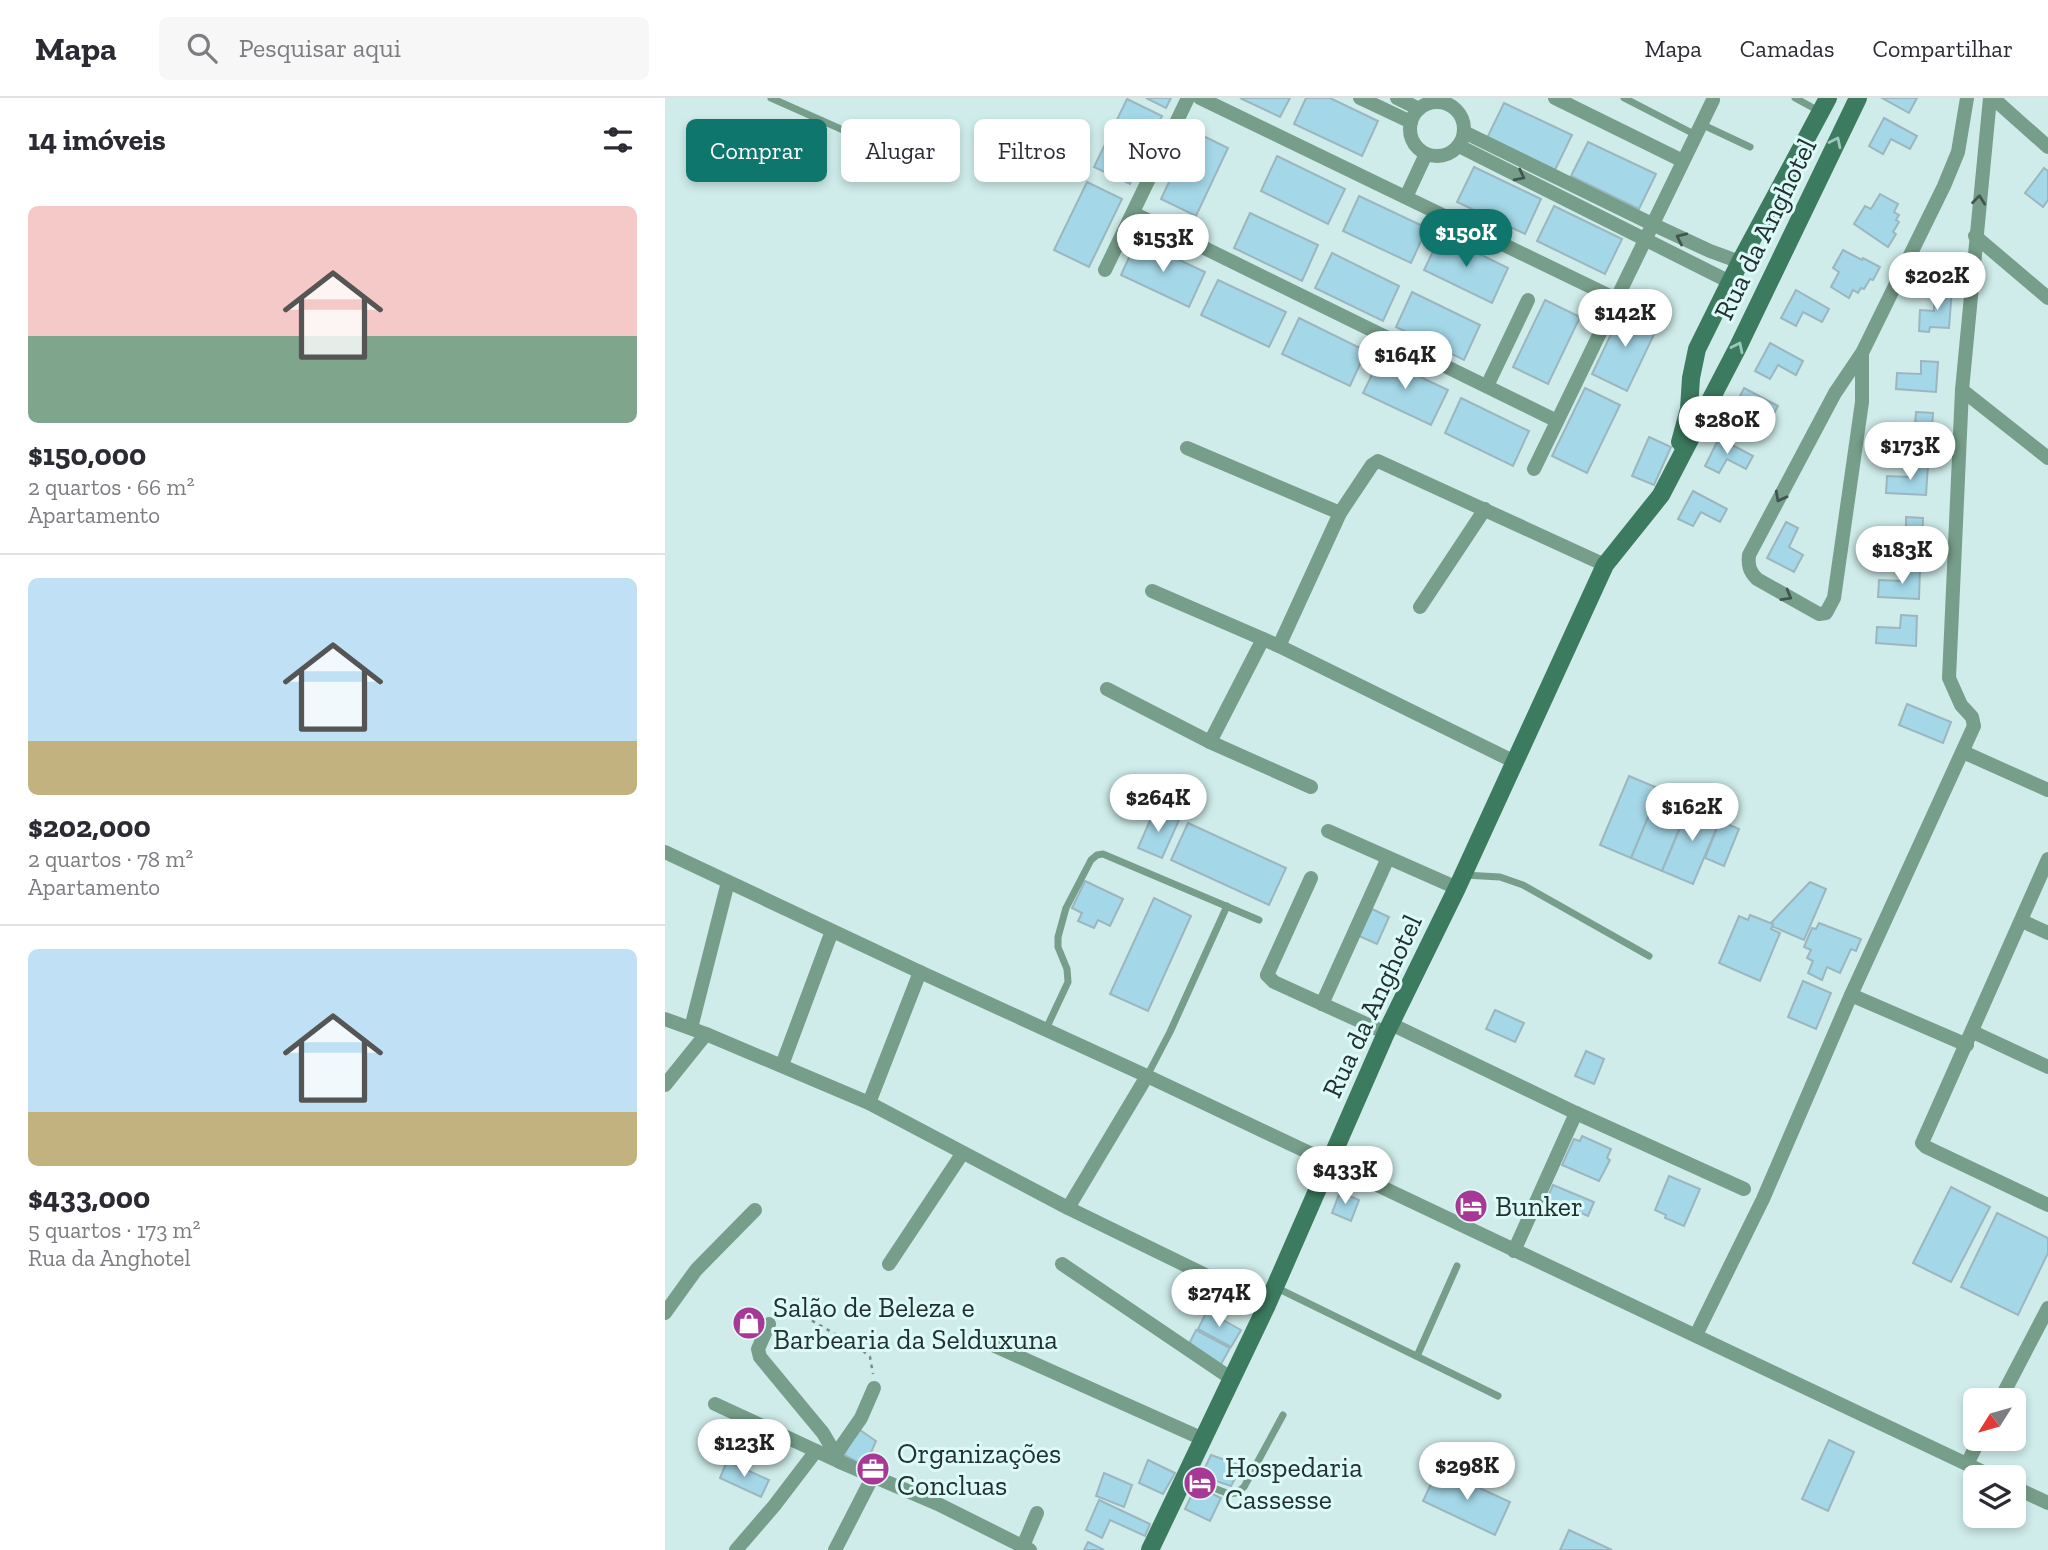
<!DOCTYPE html>
<html lang="pt">
<head>
<meta charset="utf-8">
<style>
  :root { --surface:#fff; --page:#f7f7f7; --text:#2b2b33; --muted:#7c7c81; --line:#e1e1e2; --accent:#0f766e }
  body { margin:0; font-family:"Zilla Slab",serif; background:var(--page); color:var(--text); height:100vh; display:flex; flex-direction:column; font-size:26px; white-space:nowrap }
  * { box-sizing:border-box; margin:0 }
  p { font-size:23px; color:var(--muted) }
  .icon { flex:none; width:38px; height:38px; fill:none; stroke:currentColor; stroke-width:2; stroke-linecap:round; stroke-linejoin:round }
  .map { position:relative; flex:1; overflow:hidden }
  .drawer { display:flex; flex-direction:column; background:var(--surface); width:665px }
  .drawer>* { flex:none }
  .banner { position:absolute; left:21px; top:21px; width:665px; height:63px; display:flex; gap:14px }
  .needle { width:46px; rotate:233deg }
  .fabs { position:absolute; left:1298px; top:1290px; display:grid; gap:14px }
  .fabs a { display:grid; place-items:center; width:63px; height:63px; border-radius:10px; background:var(--surface); box-shadow:0 4px 10px #0003; font-size:35px }
  .price { position:absolute; translate:-50% -60px; padding:0 16px; border-radius:24px; background:#fff; color:#222; font-size:23px; line-height:46px; filter:drop-shadow(0 2px 4px #0008) }
  .price::after { content:''; position:absolute; left:50%; top:42px; width:21px; height:16px; margin-left:-10px; background:inherit; clip-path:polygon(0 0,100% 0,50% 100%) }
  .price.on { background:var(--accent); color:#fff }
  ul { padding:0; list-style:none }
  li { display:grid; align-content:center; gap:14px; height:371px; padding:0 28px }
  li+li { border-top:2px solid var(--line) }
  li span { display:grid; place-items:center; height:217px; border-radius:10px; color:#555 }
  li>.icon { margin-inline-start:auto }
  span .icon { width:126px; height:126px; fill:#fffc; stroke-width:1 }
  li b { font-size:30px }
  h2 { display:flex; justify-content:space-between; align-items:center; height:84px; padding:0 28px; font-size:30px }
  .pill { padding:0 24px; border-radius:10px; background:var(--surface); box-shadow:0 4px 10px #0003; font-size:24px; line-height:63px }
  .pill.on { background:var(--accent); color:#fff }
  header { display:flex; align-items:center; gap:42px; box-sizing:border-box; height:98px; padding:0 35px; background:var(--surface); border-bottom:2px solid var(--line) }
  header strong { font-size:33px }
  nav { display:flex; gap:38px; margin-inline-start:auto; font-size:24px }
  .search { width:490px; height:63px; background:var(--page); display:flex; align-items:center; gap:18px; box-sizing:border-box; padding:0 24px; border-radius:10px; color:var(--muted); font-size:26px }
  main { display:flex; flex:1; min-height:0 }
  .map>svg:first-child { display:block }
  .building { fill:#a4d7e7; stroke:#9cb6bf; stroke-width:2 }
  .lines { fill:none; stroke-linecap:round; stroke-linejoin:round }
  .path { stroke:#778c8a; stroke-width:2.5; stroke-dasharray:3.5 5; stroke-linecap:butt }
  .service { stroke:#779e8a; stroke-width:7 }
  .minor { stroke:#779e8a; stroke-width:14 }
  .secondary { stroke:#3c7b5f; stroke-width:18 }
  .oneway { stroke:#9cc7ba }
  .oneway2 { stroke:#41564f }
  .labels { text-anchor:middle; dominant-baseline:central; stroke-width:6; stroke-linejoin:round; paint-order:stroke }
  .street-label { font-size:28px; fill:#24302f; stroke:#dcfaf7 }
  .poi-label { font-size:28px; fill:#24302f; stroke:#dcfaf7; text-anchor:start }
</style>
</head>
<body>
<header>
<strong>Mapa</strong>
<div class="search"><svg class="icon" aria-label="search" viewBox="0 0 24 24"><circle cx="10" cy="10" r="6"/><path d="M15 15l6 6"/></svg>Pesquisar aqui</div>
<nav><a>Mapa</a><a>Camadas</a><a>Compartilhar</a></nav>
</header>
<main>
<section class="drawer">
<h2>14 imóveis<svg class="icon" aria-label="filters" viewBox="0 0 24 24"><path d="M4 7h16M4 17h16"/><circle cx="9" cy="7" r="2"/><circle cx="15" cy="17" r="2"/></svg></h2>
<ul>
<li><span style="background:linear-gradient(#f6c9c9 60%,#7fa58c 0)"><svg class="icon" aria-label="home" viewBox="0 0 24 24"><path d="M3 11l9-7 9 7M6 9v11h12V9"/></svg></span><div><b>$150,000</b><p>2 quartos · 66 m²</p><p>Apartamento</p></div></li>
<li><span style="background:linear-gradient(#bfe0f5 75%,#c2b280 0)"><svg class="icon" aria-label="home" viewBox="0 0 24 24"><path d="M3 11l9-7 9 7M6 9v11h12V9"/></svg></span><div><b>$202,000</b><p>2 quartos · 78 m²</p><p>Apartamento</p></div></li>
<li><span style="background:linear-gradient(#bfe0f5 75%,#c2b280 0)"><svg class="icon" aria-label="home" viewBox="0 0 24 24"><path d="M3 11l9-7 9 7M6 9v11h12V9"/></svg></span><div><b>$433,000</b><p>5 quartos · 173 m²</p><p>Rua da Anghotel</p></div></li>
</ul>
</section>
<div class="map">
<svg width="1383" height="1452" viewBox="0 0 1383 1452">
  <rect width="100%" height="100%" fill="#cfecea"/>
  <g class="building">
    <path d="M481,0h25l-5,10z"/>
    <path d="M575,0h50l-10,19z"/>
    <path d="M641,0h24l48,23 -16,35 -68,-32z"/>
    <path d="M1217,0h35l-8,15z"/>
    <path d="M462,1l35,17 -32,68 -36,-17z"/>
    <path d="M839,5l68,32 -17,35 -68,-32z"/>
    <path d="M1219,20l33,18 -7,13 -19,-10 -8,15 -14,-8z"/>
    <path d="M528,33l35,17 -32,68 -35,-17z"/>
    <path d="M923,44l68,32 -17,35 -68,-33z"/>
    <path d="M612,58l68,33 -17,35 -67,-33z"/>
    <path d="M809,69l67,32 -16,35 -68,-32z"/>
    <path d="M1379,70l4,3v29l-5,7 -18,-14z"/>
    <path d="M422,84l35,17 -33,68 -35,-17z"/>
    <path d="M1215,96l18,10 -4,8 5,3 -3,5 3,2 -6,10 3,2 -8,13 -34,-23 11,-18 6,3z"/>
    <path d="M694,98l68,32 -16,35 -68,-32z"/>
    <path d="M889,108l68,33 -17,35 -68,-33z"/>
    <path d="M585,115l68,32 -16,36 -68,-33z"/>
    <path d="M776,137l67,33 -16,35 -68,-33z"/>
    <path d="M472,142l68,32 -16,35 -68,-32z"/>
    <path d="M1178,152l19,10 1,-2 17,9 -7,13 -3,-1 -6,10 -3,-1 -3,5 -5,-3 -4,8 -18,-11 8,-15 -6,-4z"/>
    <path d="M667,155l67,33 -16,35 -68,-33z"/>
    <path d="M553,182l68,32 -17,35 -68,-32z"/>
    <path d="M1270,190l17,1 -3,39 -19,-1 -1,5 -10,-1 1,-21 14,1z"/>
    <path d="M1131,192l33,19 -7,13 -19,-10 -7,14 -15,-8z"/>
    <path d="M747,194l68,33 -16,35 -68,-33z"/>
    <path d="M880,202l35,17 -32,67 -35,-17z"/>
    <path d="M959,209l35,17 -32,67 -35,-17z"/>
    <path d="M634,220l67,33 -16,35 -68,-32z"/>
    <path d="M1105,245l33,18 -7,14 -18,-10 -8,14 -15,-8z"/>
    <path d="M715,260l68,32 -17,35 -68,-32z"/>
    <path d="M1256,263l17,1 -2,30 -40,-3 1,-16 24,1z"/>
    <path d="M920,290l35,17 -33,68 -35,-17z"/>
    <path d="M1079,290l34,18 -7,13 -19,-10 -8,15 -14,-8z"/>
    <path d="M796,300l68,33 -16,35 -68,-33z"/>
    <path d="M1251,314l17,1 -2,30 -40,-3 1,-16 23,1z"/>
    <path d="M984,339l22,10 -17,38 -22,-9z"/>
    <path d="M1054,340l34,18 -7,13 -19,-10 -8,14 -14,-7z"/>
    <path d="M1246,366l17,1 -2,30 -40,-2 1,-17 23,1z"/>
    <path d="M1028,393l34,18 -7,13 -19,-10 -8,14 -15,-7z"/>
    <path d="M1241,419l17,1 -1,30 -40,-2v-17l24,1z"/>
    <path d="M1121,424l12,6 -9,19 14,8 -9,17 -27,-14z"/>
    <path d="M1238,470l17,1 -1,30 -41,-2 1,-17 24,1z"/>
    <path d="M1236,517l16,1 -1,30 -40,-3 1,-16 23,1z"/>
    <path d="M1242,606l44,18 -8,21 -44,-18z"/>
    <path d="M964,678l31,13 -29,69 -31,-13z"/>
    <path d="M995,691l30,13 -28,69 -31,-13z"/>
    <path d="M1026,704l31,13 -29,69 -31,-13z"/>
    <path d="M490,711l24,11 -17,38 -24,-10z"/>
    <path d="M1055,723l19,8 -15,37 -19,-8z"/>
    <path d="M523,725l98,45 -17,37 -98,-45z"/>
    <path d="M420,783l38,18 -13,27 -12,-6 -4,8 -16,-7 4,-8 -10,-5z"/>
    <path d="M1145,784l16,7 -22,51 -35,-15z"/>
    <path d="M489,800l37,18 -43,95 -38,-17z"/>
    <path d="M707,811l17,8 -12,27 -18,-8z"/>
    <path d="M1085,817l23,9 -2,5 9,4 -20,48 -41,-18 20,-47 9,4z"/>
    <path d="M1154,825l42,16 -5,12 -5,-2 -11,24 -13,-6 -5,13 -14,-7 5,-12 -6,-3 4,-8 -7,-3 8,-19 4,1z"/>
    <path d="M1138,883l28,12 -15,36 -28,-12z"/>
    <path d="M830,912l29,13 -9,19 -29,-13z"/>
    <path d="M921,953l18,8 -10,25 -19,-8z"/>
    <path d="M917,1038l29,13 -4,9 3,2 -11,21 -37,-16 12,-26 6,2z"/>
    <path d="M1004,1078l31,13 -16,37 -19,-8 1,-3 -11,-5z"/>
    <path d="M888,1087l41,17 -6,14 -41,-17z"/>
    <path d="M1286,1089l39,20 -39,75 -38,-19z"/>
    <path d="M675,1094l19,8 -8,21 -19,-8z"/>
    <path d="M1332,1115l51,25v15l-30,62 -57,-28z"/>
    <path d="M542,1213l34,19 -10,17 -33,-18z"/>
    <path d="M531,1232l34,18 -10,18 -33,-18z"/>
    <path d="M192,1330l19,13 -11,25 -21,-11z"/>
    <path d="M1164,1342l25,12 -26,59 -26,-12z"/>
    <path d="M546,1357l31,11 -11,20 -30,-10z"/>
    <path d="M483,1362l27,13 -12,21 -24,-11z"/>
    <path d="M62,1363l42,19 -8,17 -41,-19z"/>
    <path d="M773,1371l72,33 -15,33 -72,-34z"/>
    <path d="M439,1375l28,12 -8,22 -28,-11z"/>
    <path d="M531,1388l25,12 -11,23 -25,-12z"/>
    <path d="M434,1402l51,24 -5,12 -35,-16 -8,18 -16,-8z"/>
    <path d="M904,1432l43,20h-52z"/>
    <path d="M423,1444l16,8h-20z"/>
  </g>
  <g class="lines">
    <path class="path" d="M116,1218l6,-3 10,-1 64,37 9,8 3,17"/>
    <g class="service">
      <path d="M106,0l160,71"/>
      <path d="M959,0l72,37"/>
      <path d="M1130,0l24,13"/>
      <path d="M1036,26l49,23"/>
      <path d="M799,777l36,2 23,8 126,71"/>
      <path d="M381,931l22,-47 -1,-13 -9,-22v-10l8,-29 25,-48 6,-5 6,-1 156,66"/>
      <path d="M482,978l23,-44 57,-126"/>
      <path d="M610,1189l223,109"/>
      <path d="M752,1258l40,-90"/>
      <path d="M521,1379l43,17 7,-1 8,-6 39,-72"/>
    </g>
    <g class="minor">
      <path d="M535,0l416,201"/>
      <path d="M695,0l51,24"/>
      <path d="M732,0l22,11"/>
      <path d="M890,0l128,63"/>
      <path d="M1328,0l55,49"/>
      <circle cx="772" cy="31" r="27"/>
      <path d="M799,34l188,92 58,27 30,11"/>
      <path d="M794,48l271,136"/>
      <path d="M741,99l20,-43"/>
      <path d="M468,115l424,208"/>
      <path d="M1310,138l73,62"/>
      <path d="M440,172l83,-172"/>
      <path d="M1197,255v49l-28,196 -8,15 -7,1 -62,-35c-8,-8 -9,-14 -8,-24l86,-162 27,-40 82,-167 14,-34 9,-54"/>
      <path d="M822,288l41,-86"/>
      <path d="M1297,292l86,68"/>
      <path d="M522,350l153,65"/>
      <path d="M869,371l179,-369"/>
      <path d="M487,493l127,55 236,116"/>
      <path d="M755,509l65,-98"/>
      <path d="M614,548l61,-133 32,-48 6,-4 227,104"/>
      <path d="M442,591l103,53 101,45"/>
      <path d="M545,644l53,-103"/>
      <path d="M1298,654l85,38"/>
      <path d="M663,733l129,57"/>
      <path d="M0,754l255,120 227,104 847,401"/>
      <path d="M1383,761l-126,284 4,4 122,58"/>
      <path d="M646,780l-44,97 7,7 112,51"/>
      <path d="M1357,823l26,12"/>
      <path d="M1186,897l116,50"/>
      <path d="M657,906l66,-146"/>
      <path d="M0,921l41,15 163,69 199,105 199,97"/>
      <path d="M726,926l185,89 168,76"/>
      <path d="M26,930l37,-146"/>
      <path d="M1308,934l75,35"/>
      <path d="M117,967l50,-134"/>
      <path d="M0,987l41,-51"/>
      <path d="M204,1005l51,-131"/>
      <path d="M403,1110l79,-132"/>
      <path d="M849,1153l62,-138"/>
      <path d="M224,1166l73,-110"/>
      <path d="M397,1166l170,115"/>
      <path d="M0,1215l31,-43 59,-60"/>
      <path d="M104,1226l-11,25 2,8 63,76 17,29"/>
      <path d="M1031,1237l67,-136 88,-204 123,-269 -2,-9 -11,-12 -12,-27 13,-288 28,-292"/>
      <path d="M319,1243l219,98"/>
      <path d="M1335,1302l48,-92"/>
      <path d="M50,1306l125,58 98,42 92,46"/>
      <path d="M171,1356l25,-36 13,-30"/>
      <path d="M1302,1366l13,-26"/>
      <path d="M1349,1389l34,16"/>
      <path d="M358,1448l14,-33"/>
      <path d="M71,1452l38,-44 42,-55"/>
      <path d="M170,1452l38,-74"/>
    </g>
    <g class="secondary">
      <path d="M1015,344l9,-33 2,-31 6,-29 43,-87 88,-164"/>
      <path d="M485,1452l117,-245 119,-272 71,-145 148,-323 56,-70 77,-148 120,-249"/>
    </g>
  </g>
  <defs><path id="oneway-chevron" d="M-2-3.5L2.5 0L-2 3.5" fill="none" stroke-width="1.6" stroke-linecap="round" stroke-linejoin="round" transform="scale(1.75)"/></defs>
  <g class="oneway">
    <use href="#oneway-chevron" transform="translate(1171 44) rotate(-64)"/>
    <use href="#oneway-chevron" transform="translate(1073 249) rotate(-64)"/>
  </g>
  <g class="oneway2">
    <use href="#oneway-chevron" transform="translate(855 78) rotate(27)"/>
    <use href="#oneway-chevron" transform="translate(1314 102) rotate(-84)"/>
    <use href="#oneway-chevron" transform="translate(1016 140) rotate(-155)"/>
    <use href="#oneway-chevron" transform="translate(1115 399) rotate(118)"/>
    <use href="#oneway-chevron" transform="translate(1122 498) rotate(30)"/>
  </g>
  <defs>
    <symbol id="hotel-disc" viewBox="-11 -11 22 22"><circle r="9.5" fill="#a83896" stroke="#dcfaf7"/><path d="M-6-4.5h1.5V1H6V5H4.5V3h-9V5H-6ZM-4 0a1.8 1.8 0 1 1 3.6 0ZM.5 0V-2.5h3Q6-2.5 6 0Z" fill="#fff"/></symbol>
    <symbol id="shop-disc" viewBox="-11 -11 22 22"><circle r="9.5" fill="#a83896" stroke="#dcfaf7"/><path d="M-5-2.5h2.3a2.7 3.5 0 0 1 5.4 0H5L5.5 6h-11ZM-1.5-2.5h3a1.5 2.3 0 0 0-3 0Z" fill="#fff"/></symbol>
    <symbol id="office-disc" viewBox="-11 -11 22 22"><circle r="9.5" fill="#a83896" stroke="#dcfaf7"/><path d="M-6-3h4V-5.5h4V-3h4V5H-6ZM-1-4.5V-3h2v-1.5ZM-6 0V1H6V0Z" fill="#fff"/></symbol>
  </defs>
  <g fill-rule="evenodd">
    <use href="#hotel-disc" x="787" y="1089" width="38" height="38"/>
    <use href="#shop-disc" x="65" y="1206" width="38" height="38"/>
    <use href="#office-disc" x="189" y="1352" width="38" height="38"/>
    <use href="#hotel-disc" x="516" y="1366" width="38" height="38"/>
  </g>
  <g class="labels">
    <g class="street-label">
      <text transform="translate(1100 131) rotate(-64)">Rua da Anghotel</text>
      <text transform="translate(707 908) rotate(-65)">Rua da Anghotel</text>
    </g>
    <g class="poi-label">
      <text x="830" y="1108">Bunker</text>
      <text x="108" y="1209">Salão de Beleza e<tspan x="108" dy="32">Barbearia da Selduxuna</tspan></text>
      <text x="232" y="1355">Organizações<tspan x="232" dy="32">Concluas</tspan></text>
      <text x="560" y="1369">Hospedaria<tspan x="560" dy="32">Cassesse</tspan></text>
    </g>
  </g>
</svg>
<div class="fabs">
<a><svg class="needle" viewBox="-14 -14 28 28"><path d="M0-13l5 13h-10z" fill="#e53935"/><path d="M0 13l5-13h-10z" fill="#7c7c81"/></svg></a>
<a><svg class="icon" aria-label="layers" viewBox="0 0 24 24"><path d="M12 4l9 5-9 5-9-5zM3 14l9 5 9-5"/></svg></a>
</div>
<b class="price on" style="left:801px;top:171px">$150K</b>
<b class="price" style="left:498px;top:176px">$153K</b>
<b class="price" style="left:1272px;top:214px">$202K</b>
<b class="price" style="left:960px;top:251px">$142K</b>
<b class="price" style="left:740px;top:293px">$164K</b>
<b class="price" style="left:1062px;top:358px">$280K</b>
<b class="price" style="left:1245px;top:384px">$173K</b>
<b class="price" style="left:1237px;top:488px">$183K</b>
<b class="price" style="left:493px;top:736px">$264K</b>
<b class="price" style="left:1027px;top:745px">$162K</b>
<b class="price" style="left:680px;top:1108px">$433K</b>
<b class="price" style="left:554px;top:1231px">$274K</b>
<b class="price" style="left:79px;top:1381px">$123K</b>
<b class="price" style="left:802px;top:1404px">$298K</b>
<div class="banner">
<a class="pill on">Comprar</a>
<a class="pill">Alugar</a>
<a class="pill">Filtros</a>
<a class="pill">Novo</a>
</div>
</div>
</main>
</body>
</html>
